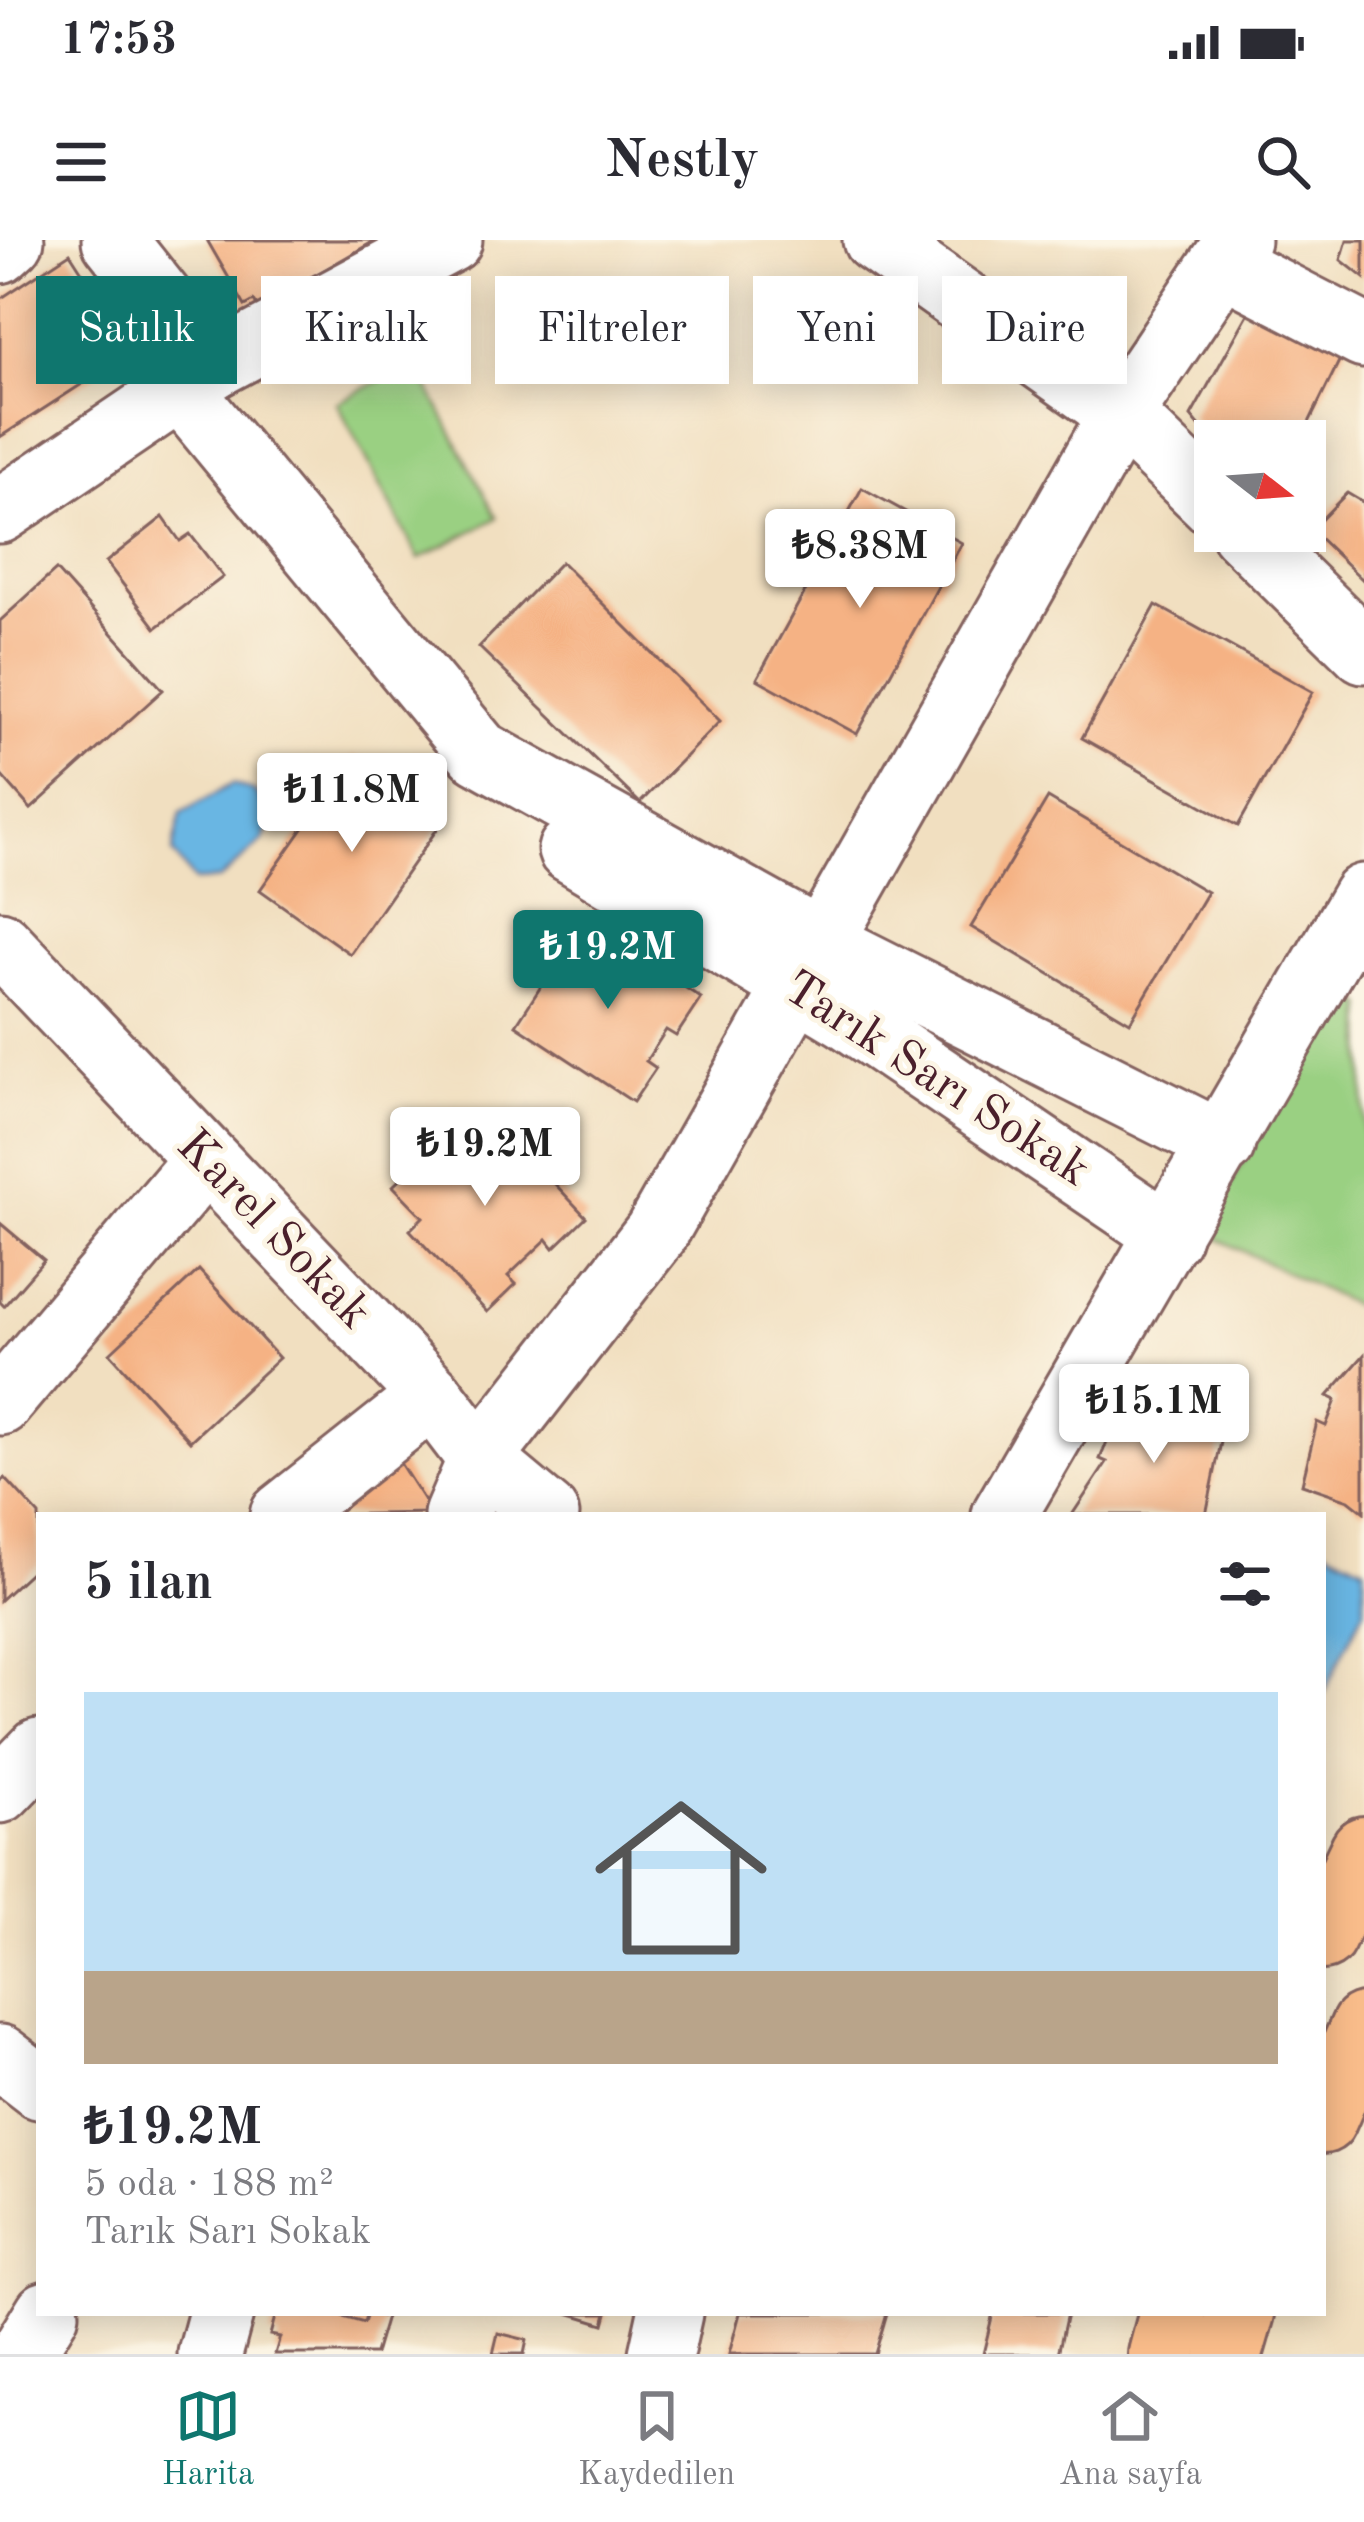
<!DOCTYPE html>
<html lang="tr">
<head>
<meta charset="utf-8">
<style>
  :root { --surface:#fff; --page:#f7f7f7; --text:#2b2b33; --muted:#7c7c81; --line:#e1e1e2; --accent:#0f766e }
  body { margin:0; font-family:"Old Standard TT",serif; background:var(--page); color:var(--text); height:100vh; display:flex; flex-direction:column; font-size:45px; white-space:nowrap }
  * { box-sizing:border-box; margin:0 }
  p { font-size:39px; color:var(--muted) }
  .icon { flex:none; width:66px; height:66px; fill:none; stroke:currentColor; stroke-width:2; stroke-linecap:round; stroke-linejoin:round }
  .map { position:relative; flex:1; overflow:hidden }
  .sheet { position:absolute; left:36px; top:1272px; width:1290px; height:804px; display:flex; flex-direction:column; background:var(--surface); border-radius:0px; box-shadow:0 6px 30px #0003 }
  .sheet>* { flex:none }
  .guide { position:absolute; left:36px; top:36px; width:1293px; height:108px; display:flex; gap:24px }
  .needle { width:78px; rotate:107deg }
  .controls { position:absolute; left:1194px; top:180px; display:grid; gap:24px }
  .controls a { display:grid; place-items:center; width:132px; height:132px; border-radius:0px; background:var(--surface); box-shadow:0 6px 30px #0003; font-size:60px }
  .price { position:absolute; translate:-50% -102px; padding:0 27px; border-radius:12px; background:#fff; color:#222; font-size:39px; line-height:78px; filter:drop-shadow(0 3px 6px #0008) }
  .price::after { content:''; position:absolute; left:50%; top:72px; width:36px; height:27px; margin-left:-18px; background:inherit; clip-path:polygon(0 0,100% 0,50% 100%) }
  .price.selected { background:var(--accent); color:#fff }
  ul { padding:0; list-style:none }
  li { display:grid; align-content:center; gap:24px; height:636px; padding:0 48px }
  li span { display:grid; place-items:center; height:372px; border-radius:0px; color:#555 }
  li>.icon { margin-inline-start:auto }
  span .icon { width:216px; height:216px; fill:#fffc; stroke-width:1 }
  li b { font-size:51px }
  h2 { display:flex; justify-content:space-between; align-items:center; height:144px; padding:0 48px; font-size:51px }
  .pill { padding:0 42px; border-radius:0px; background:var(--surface); box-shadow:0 6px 30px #0003; font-size:42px; line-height:108px }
  .pill.selected { background:var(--accent); color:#fff }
  .status { display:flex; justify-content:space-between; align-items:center; height:84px; padding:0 60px; background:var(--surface); direction:ltr }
  .status svg { height:33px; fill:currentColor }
  header { display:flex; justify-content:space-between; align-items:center; height:156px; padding:0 48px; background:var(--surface); font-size:54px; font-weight:600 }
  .tab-bar { display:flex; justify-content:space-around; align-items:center; height:168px; border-top:3px solid var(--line); background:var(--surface); font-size:33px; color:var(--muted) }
  .tab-bar a { display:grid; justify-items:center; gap:6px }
  .tab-bar .selected { color:var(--accent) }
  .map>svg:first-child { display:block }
  .green { fill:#9ad082; stroke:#727856; stroke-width:3 }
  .water { fill:#69b6e3; stroke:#5a6a87; stroke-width:3 }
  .building { fill:#f5b284 }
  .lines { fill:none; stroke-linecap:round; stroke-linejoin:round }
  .minor-casing { stroke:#84625f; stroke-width:69 }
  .major-casing { stroke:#84625f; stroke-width:72 }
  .minor { stroke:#fff; stroke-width:63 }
  .major { stroke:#f9bc8a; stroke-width:66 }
  .labels { text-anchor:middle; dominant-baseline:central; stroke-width:10; stroke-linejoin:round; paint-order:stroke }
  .street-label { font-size:48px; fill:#4a1f2b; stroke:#fcf5e5 }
</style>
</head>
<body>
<div class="status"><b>17:53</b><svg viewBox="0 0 49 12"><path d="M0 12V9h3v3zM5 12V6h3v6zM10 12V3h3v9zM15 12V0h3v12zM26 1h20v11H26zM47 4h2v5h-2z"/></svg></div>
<header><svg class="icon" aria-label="menu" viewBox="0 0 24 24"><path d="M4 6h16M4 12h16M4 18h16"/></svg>Nestly<svg class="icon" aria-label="search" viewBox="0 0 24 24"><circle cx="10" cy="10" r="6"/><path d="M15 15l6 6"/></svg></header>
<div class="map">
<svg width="1364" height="2114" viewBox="0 0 1364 2114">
  <rect width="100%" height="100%" fill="#fcf5e5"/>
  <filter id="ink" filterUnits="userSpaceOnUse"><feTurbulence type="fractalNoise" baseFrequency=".00833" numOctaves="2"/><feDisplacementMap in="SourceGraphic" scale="24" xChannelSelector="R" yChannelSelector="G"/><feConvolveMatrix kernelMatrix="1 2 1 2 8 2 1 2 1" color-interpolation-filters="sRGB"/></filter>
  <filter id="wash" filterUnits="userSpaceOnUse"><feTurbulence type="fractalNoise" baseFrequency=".004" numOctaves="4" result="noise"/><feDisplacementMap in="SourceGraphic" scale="48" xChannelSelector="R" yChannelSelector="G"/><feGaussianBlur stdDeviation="2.7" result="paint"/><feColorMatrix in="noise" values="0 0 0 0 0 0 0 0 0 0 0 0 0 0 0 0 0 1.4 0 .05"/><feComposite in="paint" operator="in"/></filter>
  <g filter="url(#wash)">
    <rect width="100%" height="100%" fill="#f1dfc0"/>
    <g class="green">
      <path d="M415,122l82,156 -78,41 -82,-156z"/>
      <path d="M1342,755l22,10v305l-162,-79z"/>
    </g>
    <g class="water">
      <path d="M233,544l22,8 16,25 -7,23 -45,40 -25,1 -21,-28 8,-40z"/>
      <path d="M1323,1307l41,20v42l-41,86z"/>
    </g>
    <g id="blocks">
      <g class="building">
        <path d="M207,0h169l-118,68 -4,-7 -9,5z"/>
        <path d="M1347,0h17v38l-23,-18z"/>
        <path d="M70,13l63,98 -133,86v-138z"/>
        <path d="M1258,56l90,47 -48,98 -85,4 -24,-29z"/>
        <path d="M862,248l100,55 -105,191 -100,-55z"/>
        <path d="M1347,253l17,10v78l-53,-51z"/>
        <path d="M163,277l17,24 10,-7 33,43 -67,51 -50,-66z"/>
        <path d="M561,322l159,159 -80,82 -161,-156z"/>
        <path d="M56,330l107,120 -132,119 -31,-35v-153z"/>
        <path d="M1156,365l157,87 -75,134 -156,-88z"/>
        <path d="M354,516l90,63 -94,135 -90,-64z"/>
        <path d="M1048,558l159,94 -77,130 -159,-95z"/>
        <path d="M575,694l23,15 9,-13 94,62 -25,38 -10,-6 -20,31 10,7 -23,34 -117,-77z"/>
        <path d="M467,875l28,29 11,-12 80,85 -32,31 -7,-9 -39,37 8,8 -29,28 -77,-82 13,-13 -30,-31z"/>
        <path d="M0,983l44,37 -40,46 -4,-4z"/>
        <path d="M199,1030l80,88 -89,83 -80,-88z"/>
        <path d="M1364,1115v157l-15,-12 -47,-16 15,-62 9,4 10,-26 -8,-4z"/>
        <path d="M1141,1152l38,27 43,18 -16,78h-134l35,-53 -7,-3 16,-39z"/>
        <path d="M398,1220l34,53 -119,2z"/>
        <path d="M5,1238l34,37v49l-39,36v-117z"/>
        <path d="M276,2073h53l35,10 3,-10 19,4 -11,37h-100l5,-17 -10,-2z"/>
        <path d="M568,2073h39l-3,11z"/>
        <path d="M740,2073h147l-12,41h-146z"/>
        <path d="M993,2073h74l-9,41h-75z"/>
        <path d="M498,2093l29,7 -3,14h-31z"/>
      </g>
    </g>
  </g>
  <g filter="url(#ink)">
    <use href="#blocks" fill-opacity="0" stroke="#84625f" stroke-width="3"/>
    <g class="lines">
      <defs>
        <g id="minor">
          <path d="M114,0l100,126"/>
          <path d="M875,0l246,174 94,91"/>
          <path d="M0,11l12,-11"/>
          <path d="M1224,24l140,72"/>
          <path d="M179,148l300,364 342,190 402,202"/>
          <path d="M0,271l214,-145 236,-126"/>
          <path d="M1242,291l122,120"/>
          <path d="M570,610l276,166 323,219"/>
          <path d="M0,703l432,453 48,63 67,56"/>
          <path d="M0,1163l205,-243"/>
          <path d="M282,1275l150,-119"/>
          <path d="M456,1275l24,-56 176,-226 465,-819 117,-174"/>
          <path d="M1004,1275l360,-619"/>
          <path d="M0,1551l39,-40"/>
          <path d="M0,1817l39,30"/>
          <path d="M22,2114l25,-41"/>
          <path d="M210,2114l11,-41"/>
          <path d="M661,2114l9,-41"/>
        </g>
        <g id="major">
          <path d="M1323,1696l41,-86"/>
          <path d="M1323,1880l41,-93"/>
          <path d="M1162,2114l11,-41"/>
          <path d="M1229,2114l12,-41"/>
        </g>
      </defs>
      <use href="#minor" class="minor-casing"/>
      <use href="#major" class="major-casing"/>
      <use href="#minor" class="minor"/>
      <use href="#major" class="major"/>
    </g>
  </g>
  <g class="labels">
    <g class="street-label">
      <text transform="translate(936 840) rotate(33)">Tarık Sarı Sokak</text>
      <text transform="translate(273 990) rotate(46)">Karel Sokak</text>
    </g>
  </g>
</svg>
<div class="controls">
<a><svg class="needle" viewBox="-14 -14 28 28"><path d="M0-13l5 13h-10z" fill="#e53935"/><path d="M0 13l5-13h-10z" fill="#7c7c81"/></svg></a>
</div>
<b class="price" style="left:860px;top:371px">₺8.38M</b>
<b class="price" style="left:352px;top:615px">₺11.8M</b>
<b class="price selected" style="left:608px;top:772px">₺19.2M</b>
<b class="price" style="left:485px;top:969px">₺19.2M</b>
<b class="price" style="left:1154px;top:1226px">₺15.1M</b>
<div class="guide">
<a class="pill selected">Satılık</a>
<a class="pill">Kiralık</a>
<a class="pill">Filtreler</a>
<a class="pill">Yeni</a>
<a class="pill">Daire</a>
</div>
<section class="sheet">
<h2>5 ilan<svg class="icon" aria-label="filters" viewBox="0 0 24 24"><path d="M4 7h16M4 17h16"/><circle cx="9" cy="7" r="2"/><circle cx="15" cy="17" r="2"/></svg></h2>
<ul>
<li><span style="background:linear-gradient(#bfe0f5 75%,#b9a48a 0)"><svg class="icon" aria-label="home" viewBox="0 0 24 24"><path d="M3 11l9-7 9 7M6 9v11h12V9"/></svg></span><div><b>₺19.2M</b><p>5 oda · 188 m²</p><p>Tarık Sarı Sokak</p></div></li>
</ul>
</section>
</div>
<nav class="tab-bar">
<a class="selected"><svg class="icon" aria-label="map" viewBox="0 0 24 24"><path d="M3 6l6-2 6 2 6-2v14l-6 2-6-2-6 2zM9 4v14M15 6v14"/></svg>Harita</a>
<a><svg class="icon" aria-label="saved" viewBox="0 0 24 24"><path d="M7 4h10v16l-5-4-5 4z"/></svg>Kaydedilen</a>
<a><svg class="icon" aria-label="home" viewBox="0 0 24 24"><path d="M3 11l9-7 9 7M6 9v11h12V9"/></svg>Ana sayfa</a>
</nav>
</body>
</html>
